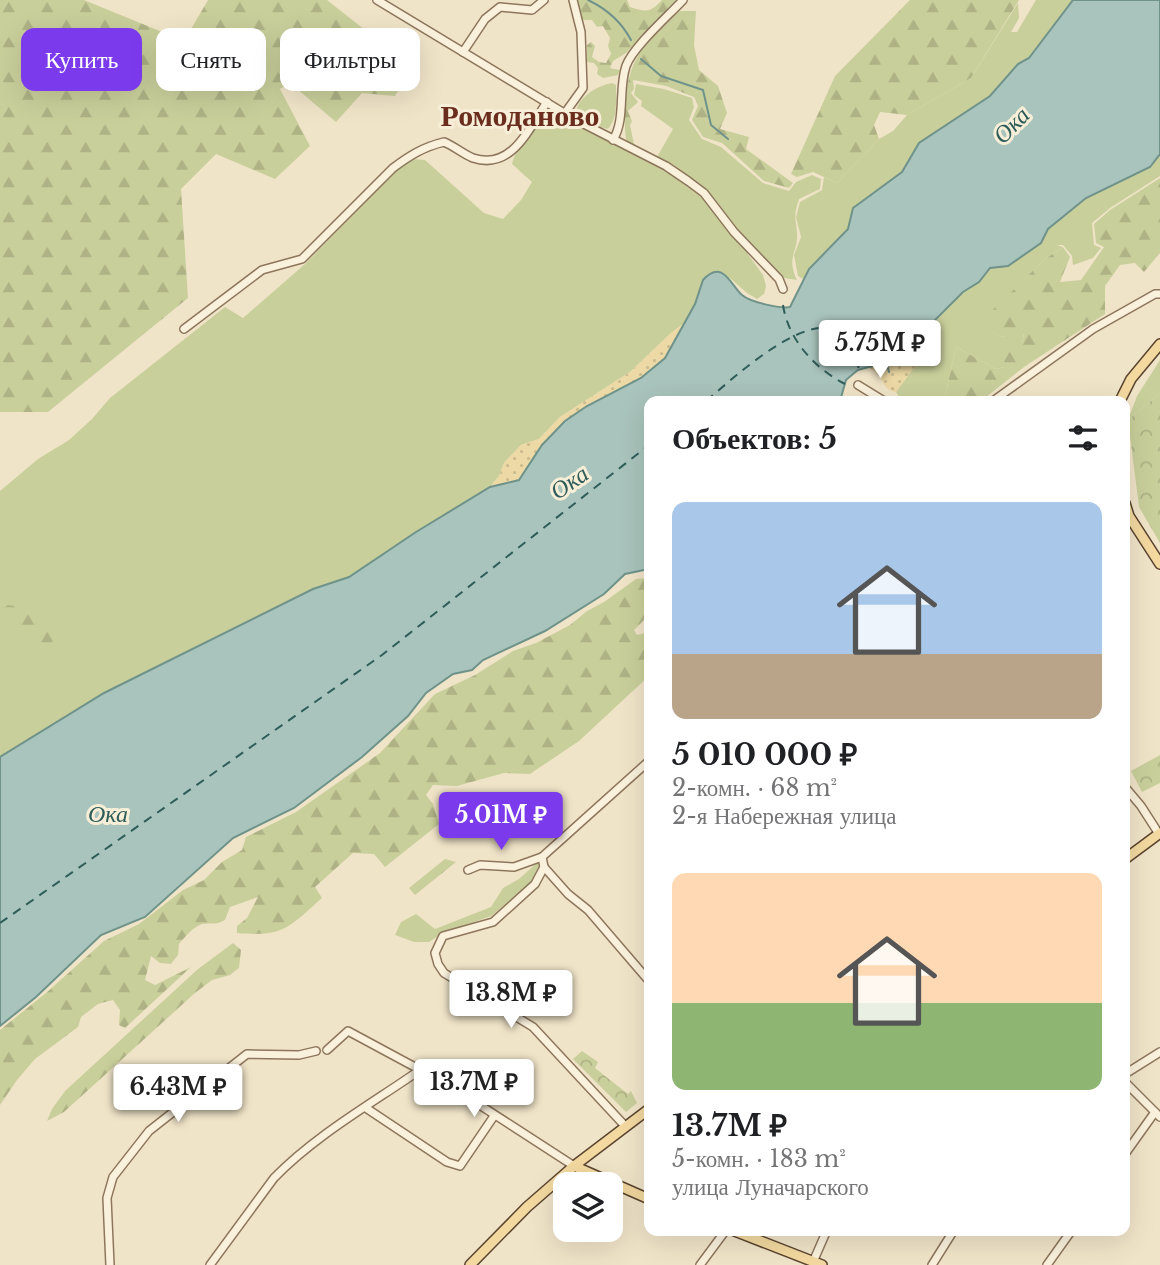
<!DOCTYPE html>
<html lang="ru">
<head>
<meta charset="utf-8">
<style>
  :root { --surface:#fff; --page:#f2f2f2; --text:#202124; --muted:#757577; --accent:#7c3aed }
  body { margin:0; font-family:"Libre Baskerville",serif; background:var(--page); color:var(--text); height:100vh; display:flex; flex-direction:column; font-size:26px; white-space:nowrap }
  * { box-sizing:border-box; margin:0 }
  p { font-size:23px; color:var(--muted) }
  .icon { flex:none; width:38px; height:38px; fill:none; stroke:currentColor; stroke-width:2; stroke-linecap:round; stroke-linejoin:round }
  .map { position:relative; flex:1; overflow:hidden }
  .side { position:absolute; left:644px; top:396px; width:486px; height:840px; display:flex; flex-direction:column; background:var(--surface); border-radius:14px; box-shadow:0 7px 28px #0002 }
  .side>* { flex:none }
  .banner { position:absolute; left:21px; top:28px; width:518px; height:63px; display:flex; gap:14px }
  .tools { position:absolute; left:553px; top:1172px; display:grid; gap:14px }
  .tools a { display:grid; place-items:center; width:70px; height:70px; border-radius:14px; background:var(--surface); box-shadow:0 7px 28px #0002; font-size:35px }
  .price { position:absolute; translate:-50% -60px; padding:0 16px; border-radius:7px; background:#fff; color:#222; font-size:23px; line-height:46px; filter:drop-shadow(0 2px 4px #0008) }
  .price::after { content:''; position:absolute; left:50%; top:42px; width:21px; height:16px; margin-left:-10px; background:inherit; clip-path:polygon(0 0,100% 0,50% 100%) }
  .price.selected { background:var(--accent); color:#fff }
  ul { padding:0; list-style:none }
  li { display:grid; align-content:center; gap:14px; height:371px; padding:0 28px }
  li span { display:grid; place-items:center; height:217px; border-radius:14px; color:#555 }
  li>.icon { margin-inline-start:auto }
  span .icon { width:126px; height:126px; fill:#fffc; stroke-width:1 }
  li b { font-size:30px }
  h2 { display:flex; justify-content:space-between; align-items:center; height:84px; padding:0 28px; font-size:30px }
  .tag { padding:0 24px; border-radius:14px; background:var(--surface); box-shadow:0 7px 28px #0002; font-size:24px; line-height:63px }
  .tag.selected { background:var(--accent); color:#fff }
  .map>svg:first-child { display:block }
  .green { fill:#c9cf9b }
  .forest { fill:url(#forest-firs) }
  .sand { fill:url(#sand-dots) }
  .park { fill:url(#park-crowns) }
  .water { fill:#a9c4bc; stroke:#6f938a; stroke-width:2 }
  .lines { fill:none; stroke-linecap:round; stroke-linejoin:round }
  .stream { stroke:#6f938a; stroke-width:2 }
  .ferry { stroke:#2f5d5a; stroke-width:2; stroke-dasharray:9 7; stroke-linecap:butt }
  .minor-casing { stroke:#8d765c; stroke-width:10 }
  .major-casing { stroke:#5b4430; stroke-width:12 }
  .minor { stroke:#faf1dc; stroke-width:7 }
  .major { stroke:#f3d9a0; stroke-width:9 }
  .labels { text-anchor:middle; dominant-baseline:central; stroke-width:6; stroke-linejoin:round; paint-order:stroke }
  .water-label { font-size:24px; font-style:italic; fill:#2f5d5a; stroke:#f7eed8 }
  .district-label { font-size:30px; font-weight:bold; fill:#6b2e1e; stroke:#f7eed8 }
</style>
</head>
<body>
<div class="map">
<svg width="1160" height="1265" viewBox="0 0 1160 1265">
  <defs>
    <pattern id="forest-firs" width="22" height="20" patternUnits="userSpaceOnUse" patternTransform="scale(1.75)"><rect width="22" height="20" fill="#c9cf9b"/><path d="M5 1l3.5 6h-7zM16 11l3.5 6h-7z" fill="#aeb285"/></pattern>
    <pattern id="sand-dots" width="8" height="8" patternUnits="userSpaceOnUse" patternTransform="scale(1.75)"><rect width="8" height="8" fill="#ecd9a5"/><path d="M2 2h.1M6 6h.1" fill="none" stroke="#cbbb8e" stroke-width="1.8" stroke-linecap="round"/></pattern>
    <pattern id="park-crowns" width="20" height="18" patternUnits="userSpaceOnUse" patternTransform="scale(1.75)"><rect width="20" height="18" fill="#c9cf9b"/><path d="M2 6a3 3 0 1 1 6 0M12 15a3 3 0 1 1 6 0" fill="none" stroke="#aeb285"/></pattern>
  </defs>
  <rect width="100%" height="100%" fill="#f0e4c8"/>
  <g class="green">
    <path d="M1036,0h37l-44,58 -11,6 -28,32 -71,47 -17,29 -48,36 -6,21 -39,40 -6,10 -5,-3 -4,-21 7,-18 -5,-20 4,-15 22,-12 2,-13 13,6 42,-44 14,-8 14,-16 64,-37 47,-75 1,15 -8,14h6z"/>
    <path d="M612,83l4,2c0,14 2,33 -8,44l-8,-2 -22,-13 -1,-7c7,-13 20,-21 35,-24z"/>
    <path d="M636,84l28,5 28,9 2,9 -5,13 13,19 19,8 42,36 26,8 7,-9 16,-7 9,4 -1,10 -21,10c-6,19 -3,17 -2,35 1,19 -11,23 0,46l-13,-2 -44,-46 -28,-36 -38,-31 -17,-8 16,-28 -32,-23 1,-5 -8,-6z"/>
    <path d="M551,111l116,60 35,27 24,26 37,51 3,11 -2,8 -7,5 -10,-6 -17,-15 -35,26 -8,17 -16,12 -41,39 -70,45 -21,22 -18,6 -17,18 -5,13 -9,11 -74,45 -67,45 -36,12 -313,168v-266l38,-32 31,-19 23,-21 18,-21 115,-91 18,11 62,-54 91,-93 17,-12 12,1 59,53 19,6 18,-19 11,-18 -20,-18c4,-16 24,-48 39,-53z"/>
    <path d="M1160,154v22l-50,32 -18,15 2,22 7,3 -8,10 -20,7 -1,-9 -9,-11h-6l6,2 -18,12 -64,63 19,15 24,-4 -2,11 -17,23 -9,2 -40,-22 -12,54h-42l-6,-9 28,-38 -1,-11 3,-14 37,-37 16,-10 11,-14 18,-2 33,-23 7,-14 38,-31 64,-31z"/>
    <path d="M1160,360v33l-32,27 9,-24z"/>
    <path d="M540,860l1,6 -8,16 -42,34 -48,17 -14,9h-15l-19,-7 6,-13 15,-8 19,15 56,-22 12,-19 16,-9z"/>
  </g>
  <g class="forest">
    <path d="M0,0h84l100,41 24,-41h119l85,67 -17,29 -33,-3 -26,29 -46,-39 -10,6 30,57 -35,33 -59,-25 -35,35 7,109 -140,114h-48z"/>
    <path d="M578,0h49l3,7c16,5 20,6 32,-7h14l-50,53 -13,8 -3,7 10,2 -2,5 -15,3 -6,-4 1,-6 -4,-5 -7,-1v-17l4,-3 4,4 -3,11 7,5 7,1 5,-9 -3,-8 2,-8 -7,-12 -6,1 -5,-7h-10z"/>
    <path d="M910,0h109l-48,78 -64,37 -27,-3 -6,13 5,14 -42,44 -24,-11 -16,5 -6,-3 44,-98z"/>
    <path d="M679,11h17l-2,34 5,25 19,16 9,27 -7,16 29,8 -3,12 47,34 -4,5 -25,-7 -42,-38 -19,-6 -11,-17 6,-14 -4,-9 -28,-11 -33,-6 1,9 -3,4 7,9 -10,9 4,10 -2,4 4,19h-4l-4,-4c-3,-29 -2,-65 15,-89 11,-15 26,-27 38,-40z"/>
    <path d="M1160,178v75l-16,19 -9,-9 -15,2 -15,21v28l-81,53 -43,34h-37l12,-54 40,22 9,-2 -2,-14 19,-9 2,-10 -24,3 -20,-15 65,-63 18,-12 7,10 -10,25 21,-2 23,-33 -8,-4 -2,-19 16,-14z"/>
    <path d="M647,578l2,37 -15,15 3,5 12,-3v44l-70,65 -49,33 -26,-1 -47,13 -24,-1 -7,10 7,9 6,20 -54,43 -11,-13 -21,-1 -38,34 7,11c-34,30 -38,39 -85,35v-7l10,-8 11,-21 -28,10 -5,13c-11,6 -13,2 -23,4 -9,3 -17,13 -23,20l-1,11 -7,9 -11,-1 -9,-7 -6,24 10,5 36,-18 -66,61 -6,-3 1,-15 -7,-10 -15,4 -17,13 -3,10 -43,32 -18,21 -17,25v-75l46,-37 58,-52 35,-17 44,-34 21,-10 18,-18 20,-12 4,-13 50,-25 84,-59 55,-59 40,-19 38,-24 23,-8 34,-18 17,-14 17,-9 32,-23z"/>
    <path d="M8,605c21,2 36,13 47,30l-5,14 10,4 1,16 -5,2 -9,-4 -3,-16c-28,-17 -29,-8 -43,-41z"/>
    <path d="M233,943l8,7 -2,18 -9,7 -18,5 -17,13 -131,119 -17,9 5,-12 13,-18 133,-122z"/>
  </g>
  <g class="sand">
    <path d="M687,321l-22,37 -24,20 -16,17 -83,50 -23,35 -29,7 9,-11 5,-13 17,-18 18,-6 21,-22 70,-45 41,-39z"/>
    <path d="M926,329l-3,14 1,11 -28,38c-13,-2 -11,-10 -19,-18 -2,-3 -6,-4 -9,-7l15,-4z"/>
  </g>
  <g class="park">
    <path d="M1160,393v150l-21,-36 -11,-87z"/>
    <path d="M1160,755v28l-18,9 -11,-21z"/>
    <path d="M445,859l11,3 -41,33 -6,-7z"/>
    <path d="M582,1051l16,11 -3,6 33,26 3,-3 6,12 -11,9 -53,-53z"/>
  </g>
  <path class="water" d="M1073,0h87v154l-10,13 -64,31 -38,31 -7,14 -33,23 -18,2 -11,14 -16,10 -37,37 -43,34 -25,7 -5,4 -7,6 -6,21h-191v168l-24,5 -21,20 -59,37 -62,29 -11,10 -19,4 -27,19 -18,23 -46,41 -68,51 -61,30 -88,79 -44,18 -65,62 -36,29v-269l104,-64 209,-104 36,-12 67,-45 74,-45 29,-7 23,-35 23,-24 22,-15 54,-28 24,-20 30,-54 8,-24c20,-22 28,6 39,15 8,7 38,14 48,12l19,-38 39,-40 5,-21 49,-36 17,-29 71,-47 28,-32 11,-6z"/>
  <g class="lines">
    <g class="stream">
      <path d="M588,0c19,9 33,21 43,40"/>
      <path d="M641,59l20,17 42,14 8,35 17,14"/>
      <path d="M883,363l5,5 1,4"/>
    </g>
    <g class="ferry">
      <path d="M783,305c5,34 31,63 62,79"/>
      <path d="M706,401c27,-22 119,-111 148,-56 3,8 4,19 5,27"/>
      <path d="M0,923l382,-268 267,-210"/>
    </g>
    <defs>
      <g id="minor">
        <path d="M377,0l197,119 92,47 22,15 16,12 30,39 45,47 4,10"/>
        <path d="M463,52l22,-33 15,-12 32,3 12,-10"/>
        <path d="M565,113l18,-25 -2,-56 -8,-32"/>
        <path d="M613,140c13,-21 5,-51 13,-74 7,-19 42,-50 57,-66"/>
        <path d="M184,329l78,-59 40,-11 91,-91c16,-12 30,-21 51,-26 10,4 19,12 29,16 39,13 56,-30 74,-56"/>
        <path d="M858,385l26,16"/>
        <path d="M993,401l100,-72 62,-35h5"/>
        <path d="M1125,787l16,19 18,28"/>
        <path d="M544,867l24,27 20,16 61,71"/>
        <path d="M468,870l12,-5 34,2 28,-10"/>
        <path d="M327,1050l21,-19 104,56 122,79"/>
        <path d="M1125,1074l35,-22"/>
        <path d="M1125,1082l35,35"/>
        <path d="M366,1108l81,54 13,4 34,-50"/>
        <path d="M626,1127l-93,-100 -89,-54 -6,-9 -3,-11 8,-17 50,-14 42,-38 9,-17 -2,-10 107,-96"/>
        <path d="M1125,1154l30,-42"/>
        <path d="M813,1262l14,-32"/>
        <path d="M110,1265l-3,-67 6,-21 36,-46 98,-77 52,1 17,-4"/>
        <path d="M210,1265l64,-87c42,-43 97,-74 146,-108"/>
        <path d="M700,1265l26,-35"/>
        <path d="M932,1265l22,-35"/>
        <path d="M1047,1265l25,-35"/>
      </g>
      <g id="major">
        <path d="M1120,401l11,-22 29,-35"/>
        <path d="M1125,503l4,13 31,48"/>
        <path d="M1125,859l35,-26"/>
        <path d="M574,1166l75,33"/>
        <path d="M732,1230l90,35"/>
        <path d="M470,1265l57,-58 47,-41 75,-57"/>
      </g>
    </defs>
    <use href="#minor" class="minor-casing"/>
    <use href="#major" class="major-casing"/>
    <use href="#minor" class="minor"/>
    <use href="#major" class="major"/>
  </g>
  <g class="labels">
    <g class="water-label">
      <text transform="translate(1011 125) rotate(-46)">Ока</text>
      <text transform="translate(569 482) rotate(-35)">Ока</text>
      <text x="108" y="813">Ока</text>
    </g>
    <g class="district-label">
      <text x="520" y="115">Ромоданово</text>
    </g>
  </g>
</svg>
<div class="tools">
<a><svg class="icon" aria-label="layers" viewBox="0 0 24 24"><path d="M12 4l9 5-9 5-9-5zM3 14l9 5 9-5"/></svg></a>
</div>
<b class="price" style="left:880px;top:380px">5.75M ₽</b>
<b class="price selected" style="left:501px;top:852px">5.01M ₽</b>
<b class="price" style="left:511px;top:1030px">13.8M ₽</b>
<b class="price" style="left:474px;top:1119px">13.7M ₽</b>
<b class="price" style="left:178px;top:1124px">6.43M ₽</b>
<div class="banner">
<a class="tag selected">Купить</a>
<a class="tag">Снять</a>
<a class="tag">Фильтры</a>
</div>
<section class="side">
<h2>Объектов: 5<svg class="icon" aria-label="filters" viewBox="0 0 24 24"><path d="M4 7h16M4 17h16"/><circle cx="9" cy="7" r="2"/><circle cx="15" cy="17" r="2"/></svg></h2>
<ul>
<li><span style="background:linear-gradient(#a9c7e8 70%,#b9a48a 0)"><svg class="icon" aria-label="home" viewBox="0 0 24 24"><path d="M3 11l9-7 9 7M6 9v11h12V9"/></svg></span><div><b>5 010 000 ₽</b><p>2-комн. · 68 m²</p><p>2-я Набережная улица</p></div></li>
<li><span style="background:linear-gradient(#ffd9b3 60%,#8fb573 0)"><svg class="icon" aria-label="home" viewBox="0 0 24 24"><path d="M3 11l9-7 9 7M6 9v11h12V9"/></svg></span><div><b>13.7M ₽</b><p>5-комн. · 183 m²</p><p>улица Луначарского</p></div></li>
</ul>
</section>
</div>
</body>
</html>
